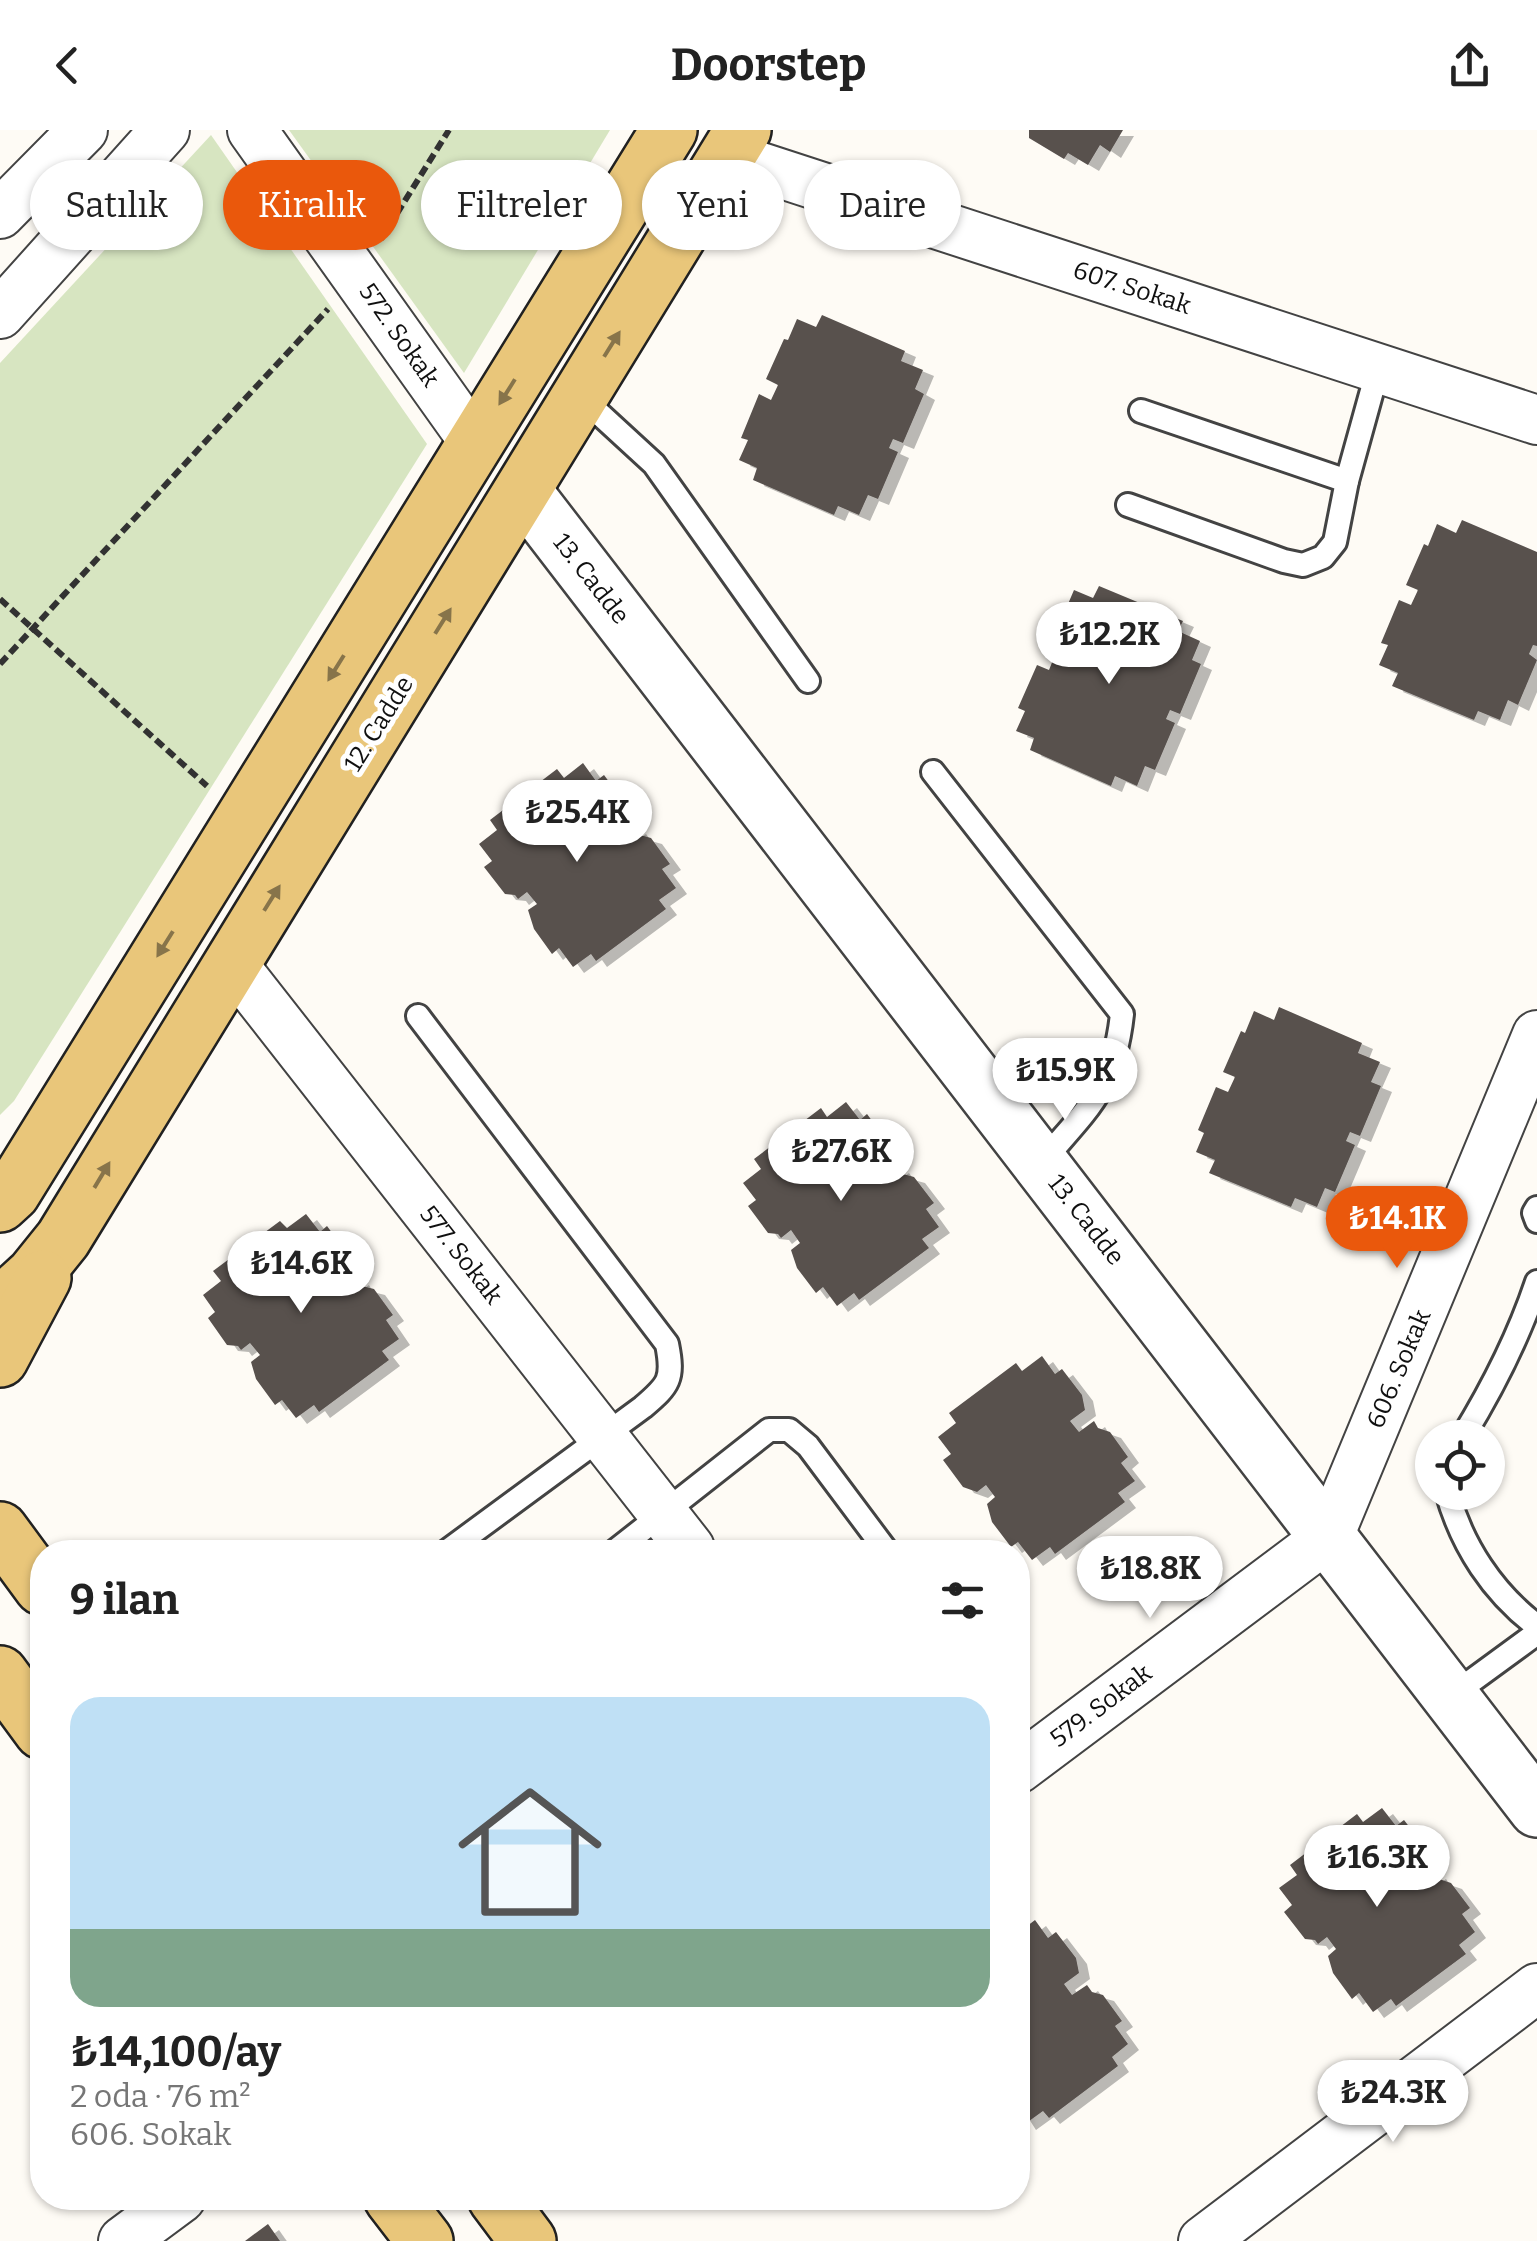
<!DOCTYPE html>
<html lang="tr">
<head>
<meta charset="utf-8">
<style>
  :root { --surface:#fff; --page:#f2f2f2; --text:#222; --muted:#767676; --accent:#ea580c }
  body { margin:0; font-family:Bitter,serif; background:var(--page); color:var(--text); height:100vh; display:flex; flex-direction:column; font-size:38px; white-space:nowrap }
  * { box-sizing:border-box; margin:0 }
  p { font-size:32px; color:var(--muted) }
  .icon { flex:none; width:55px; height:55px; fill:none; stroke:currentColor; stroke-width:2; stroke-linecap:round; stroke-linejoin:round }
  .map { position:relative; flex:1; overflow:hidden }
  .sheet { position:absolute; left:30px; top:1410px; width:1000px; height:670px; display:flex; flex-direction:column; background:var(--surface); border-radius:40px; box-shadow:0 2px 8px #0004 }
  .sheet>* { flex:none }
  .banner { position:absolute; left:30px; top:30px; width:1000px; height:90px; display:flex; gap:20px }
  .fabs { position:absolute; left:1415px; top:1290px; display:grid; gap:20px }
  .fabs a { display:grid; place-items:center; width:90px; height:90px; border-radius:50%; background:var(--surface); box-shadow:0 2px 8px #0004; font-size:50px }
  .price { position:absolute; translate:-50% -85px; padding:0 22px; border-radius:35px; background:#fff; color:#222; font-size:32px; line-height:65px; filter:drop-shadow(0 2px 5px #0008) }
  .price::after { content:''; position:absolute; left:50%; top:60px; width:30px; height:22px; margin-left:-15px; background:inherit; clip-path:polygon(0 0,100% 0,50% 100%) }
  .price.current { background:var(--accent); color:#fff }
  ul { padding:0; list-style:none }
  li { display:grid; align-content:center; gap:20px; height:530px; padding:0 40px }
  li span { display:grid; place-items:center; height:310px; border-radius:30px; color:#555 }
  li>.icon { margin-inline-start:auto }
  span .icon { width:180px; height:180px; fill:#fffc; stroke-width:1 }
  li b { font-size:42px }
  h2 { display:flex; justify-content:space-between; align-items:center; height:120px; padding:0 40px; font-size:42px }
  .chip { padding:0 35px; border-radius:45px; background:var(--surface); box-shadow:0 2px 8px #0004; font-size:35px; line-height:90px }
  .chip.current { background:var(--accent); color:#fff }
  header { display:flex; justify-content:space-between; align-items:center; height:130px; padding:0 40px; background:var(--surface); font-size:45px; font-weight:700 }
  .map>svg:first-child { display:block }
  .green { fill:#d7e5c1 }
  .building { fill:#58514e; filter:url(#shadow) }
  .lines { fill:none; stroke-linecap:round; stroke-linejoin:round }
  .service-casing { stroke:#434343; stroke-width:28 }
  .minor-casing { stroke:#434343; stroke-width:52 }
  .tertiary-casing { stroke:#434343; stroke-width:60 }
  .primary-casing { stroke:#212121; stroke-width:60 }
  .path { stroke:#323232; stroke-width:6; stroke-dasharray:10 5; stroke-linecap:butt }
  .service { stroke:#fff; stroke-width:22 }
  .minor { stroke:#fff; stroke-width:48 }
  .tertiary { stroke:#fff; stroke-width:55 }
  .primary { stroke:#e9c67a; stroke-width:55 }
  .oneway { fill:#87744a }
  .labels { text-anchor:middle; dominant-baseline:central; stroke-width:10; stroke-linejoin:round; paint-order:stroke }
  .street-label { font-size:25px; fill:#101010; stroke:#fff }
</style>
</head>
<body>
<header><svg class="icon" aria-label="back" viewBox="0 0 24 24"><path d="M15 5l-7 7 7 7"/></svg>Doorstep<svg class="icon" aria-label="share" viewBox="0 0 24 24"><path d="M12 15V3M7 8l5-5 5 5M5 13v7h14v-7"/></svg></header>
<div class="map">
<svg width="1537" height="2111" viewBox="0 0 1537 2111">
  <defs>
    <filter id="shadow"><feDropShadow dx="11" dy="6" stdDeviation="0" flood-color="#0004"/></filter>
  </defs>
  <rect width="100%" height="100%" fill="#fefbf5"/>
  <g class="green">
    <path d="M289,0h321l-146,243z"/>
    <path d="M211,5l216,309 -413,657 -14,14v-752z"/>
  </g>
  <g class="building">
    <path d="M1029,0h94l-13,22 -10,-7 -12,20 -20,-12 -4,6 -35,-21z"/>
    <path d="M822,185l83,36 -4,10 22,9 -8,19 9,5 -21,49 -10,-4 -4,9 9,4 -20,47 -10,-4 -9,20 -21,-9 -4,9 -81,-35 4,-12 -18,-8 9,-20 -7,-2 18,-44 12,6 7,-15 -12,-6 18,-40 4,1 9,-21 19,8z"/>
    <path d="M1462,390l75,32v94l-4,-1 -4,9 8,6 -19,45 -10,-5 -8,20 -22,-9 -4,9 -82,-34 6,-13 -19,-8 9,-20 -7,-2 18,-43 12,5 7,-15 -12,-5 18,-41 4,2 9,-22 19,9z"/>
    <path d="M1099,456l84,35 -5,10 22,10 -8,19 9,4 -21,50 -10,-4 -4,9 9,4 -20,47 -10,-4 -8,20 -22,-10 -4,10 -81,-36 4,-12 -18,-7 9,-20 -7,-3 19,-43 12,5 6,-15 -12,-4 18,-42 4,2 9,-21 19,8z"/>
    <path d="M583,633l13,18 8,-6 20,27 3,15 -16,10 9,12 15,-11 5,7 11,3 19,26 -8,5 14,19 -17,12 7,9 -70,52 -5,-7 -18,13 -14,-19 -7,6 -18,-25 -6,-19 9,-6 -10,-12 -9,7 -3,-4 -10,-1 -21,-27 8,-6 -13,-17 18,-14 -7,-10 67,-51 7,9z"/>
    <path d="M1279,877l83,36 -4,10 22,9 -9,20 10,4 -21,50 -10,-4 -4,9 9,4 -20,47 -10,-4 -8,19 -22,-9 -4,9 -82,-34 6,-13 -19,-8 8,-19 -6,-3 18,-43 12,5 7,-15 -12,-5 18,-41 4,2 9,-22 20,9z"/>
    <path d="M846,972l14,18 7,-6 20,27 3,15 -15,10 8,12 15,-11 5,7 11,3 20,26 -8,6 13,18 -17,12 7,9 -70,52 -5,-7 -17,13 -14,-19 -7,6 -19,-25 -6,-18 9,-7 -9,-13 -10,8 -3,-4 -10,-1 -20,-27 8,-6 -13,-17 18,-14 -7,-10 67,-51 6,9z"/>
    <path d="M306,1084l14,18 7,-6 20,27 3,15 -15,10 8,12 15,-11 4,7 12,3 19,26 -7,5 13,19 -17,12 7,9 -70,52 -5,-7 -18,13 -14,-18 -7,5 -19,-26 -5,-17 9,-7 -10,-12 -9,7 -3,-4 -11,-1 -19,-27 7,-6 -12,-17 18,-14 -8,-10 67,-50 7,7z"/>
    <path d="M1042,1226l13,18 7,-5 20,26 3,15 -15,11 9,11 15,-11 4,7 12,4 18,25 -7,6 14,18 -17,12 7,9 -70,52 -5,-7 -18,13 -14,-18 -7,5 -19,-25 -5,-18 8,-7 -9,-12 -9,7 -14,-5 -20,-27 8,-6 -13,-17 18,-14 -7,-10 67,-50 6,8z"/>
    <path d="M1382,1678l14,18 8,-6 20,26 2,15 -15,11 9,12 15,-11 4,6 12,4 19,25 -8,6 13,18 -16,13 7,9 -70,52 -5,-7 -18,13 -14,-19 -7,6 -19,-26 -5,-17 8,-7 -9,-12 -9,7 -3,-4 -10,-1 -21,-27 8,-7 -13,-17 18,-13 -7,-10 67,-51 6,8z"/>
    <path d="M1035,1790l13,18 8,-6 20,26 3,15 -15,11 8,11 15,-10 5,7 11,3 19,26 -7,5 13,18 -16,13 6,9 -69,52 -6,-7 -18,13 -7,-11v-180z"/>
    <path d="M268,2094l12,17h-35z"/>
  </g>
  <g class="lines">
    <defs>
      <g id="service">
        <path d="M580,266l74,68 154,217"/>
        <path d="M1141,281l206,70"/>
        <path d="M1128,375l156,56 19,4 20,-8 12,-15 12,-61 31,-112"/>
        <path d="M933,642l189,242c-8,75 -34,94 -81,149"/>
        <path d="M418,886l249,328c7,35 2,41 -24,63l-197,145"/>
        <path d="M1537,1078l-3,5 3,8"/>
        <path d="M1462,1308c30,-49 57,-102 75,-156"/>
        <path d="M1447,1362c15,54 46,101 90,134"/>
        <path d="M614,1422l155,-122h20l19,16 77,103"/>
        <path d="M1451,1566l86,-63"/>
      </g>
      <g id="minor">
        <path d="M252,0l223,313"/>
        <path d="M727,26l810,264"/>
        <path d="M0,84l83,-84"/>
        <path d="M0,184l165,-184"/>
        <path d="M232,833l458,585"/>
        <path d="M1018,1639l311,-233 208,-501"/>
        <path d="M123,2111l58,-43"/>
        <path d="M1203,2111l334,-253"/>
      </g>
      <path id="tertiary" d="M523,361l1014,1318"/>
      <g id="primary">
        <path d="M0,1074l12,-11 657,-1063"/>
        <path d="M0,1176l34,-31 29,-36 680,-1109"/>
        <path d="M0,1229l43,-81"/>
        <path d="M0,1400l42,57"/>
        <path d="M0,1544l42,57"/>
        <path d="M392,2068l33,43"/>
        <path d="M496,2068l32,43"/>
      </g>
    </defs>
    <use href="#service" class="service-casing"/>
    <use href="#minor" class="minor-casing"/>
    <use href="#tertiary" class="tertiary-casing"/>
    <use href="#primary" class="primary-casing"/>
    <g class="path">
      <path d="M381,109l68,-109"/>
      <path d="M0,469l207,187"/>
      <path d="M0,534l328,-355"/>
    </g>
    <use href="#service" class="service"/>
    <use href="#minor" class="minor"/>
    <use href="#tertiary" class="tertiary"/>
    <use href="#primary" class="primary"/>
  </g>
  <defs><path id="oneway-solid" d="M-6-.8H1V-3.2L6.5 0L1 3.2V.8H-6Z" transform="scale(2.5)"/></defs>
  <g class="oneway">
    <use href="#oneway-solid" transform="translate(612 214) rotate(-58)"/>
    <use href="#oneway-solid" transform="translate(507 262) rotate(122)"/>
    <use href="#oneway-solid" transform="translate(443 491) rotate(-58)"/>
    <use href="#oneway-solid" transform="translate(336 538) rotate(122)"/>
    <use href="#oneway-solid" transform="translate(272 768) rotate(-58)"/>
    <use href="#oneway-solid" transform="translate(165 814) rotate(122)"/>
    <use href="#oneway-solid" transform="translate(102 1045) rotate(-59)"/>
  </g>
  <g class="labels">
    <g class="street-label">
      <text transform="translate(1132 158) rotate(18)">607. Sokak</text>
      <text transform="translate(399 205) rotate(55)">572. Sokak</text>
      <text transform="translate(591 449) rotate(52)">13. Cadde</text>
      <text transform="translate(379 594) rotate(-58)">12. Cadde</text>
      <text transform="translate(1086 1090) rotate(52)">13. Cadde</text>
      <text transform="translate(461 1125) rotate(52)">577. Sokak</text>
      <text transform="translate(1399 1239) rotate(-67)">606. Sokak</text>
      <text transform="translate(1101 1576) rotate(-37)">579. Sokak</text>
    </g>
  </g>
</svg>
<div class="fabs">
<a><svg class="icon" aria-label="locate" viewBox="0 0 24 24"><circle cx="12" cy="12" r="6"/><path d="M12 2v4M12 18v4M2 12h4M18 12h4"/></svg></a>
</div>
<b class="price" style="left:1109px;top:557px">₺12.2K</b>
<b class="price" style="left:577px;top:735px">₺25.4K</b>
<b class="price" style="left:1065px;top:993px">₺15.9K</b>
<b class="price" style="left:841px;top:1074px">₺27.6K</b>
<b class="price current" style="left:1397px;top:1141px">₺14.1K</b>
<b class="price" style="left:301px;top:1186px">₺14.6K</b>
<b class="price" style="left:1150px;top:1491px">₺18.8K</b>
<b class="price" style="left:1377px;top:1780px">₺16.3K</b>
<b class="price" style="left:1393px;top:2015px">₺24.3K</b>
<div class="banner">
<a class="chip">Satılık</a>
<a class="chip current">Kiralık</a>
<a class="chip">Filtreler</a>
<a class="chip">Yeni</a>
<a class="chip">Daire</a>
</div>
<section class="sheet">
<h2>9 ilan<svg class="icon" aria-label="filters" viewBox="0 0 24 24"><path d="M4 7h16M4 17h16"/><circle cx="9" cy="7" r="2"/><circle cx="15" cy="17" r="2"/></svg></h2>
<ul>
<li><span style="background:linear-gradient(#bfe0f5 75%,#7fa58c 0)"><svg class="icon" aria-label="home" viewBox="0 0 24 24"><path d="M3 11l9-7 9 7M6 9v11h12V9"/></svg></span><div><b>₺14,100/ay</b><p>2 oda · 76 m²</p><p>606. Sokak</p></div></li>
</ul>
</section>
</div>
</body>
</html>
